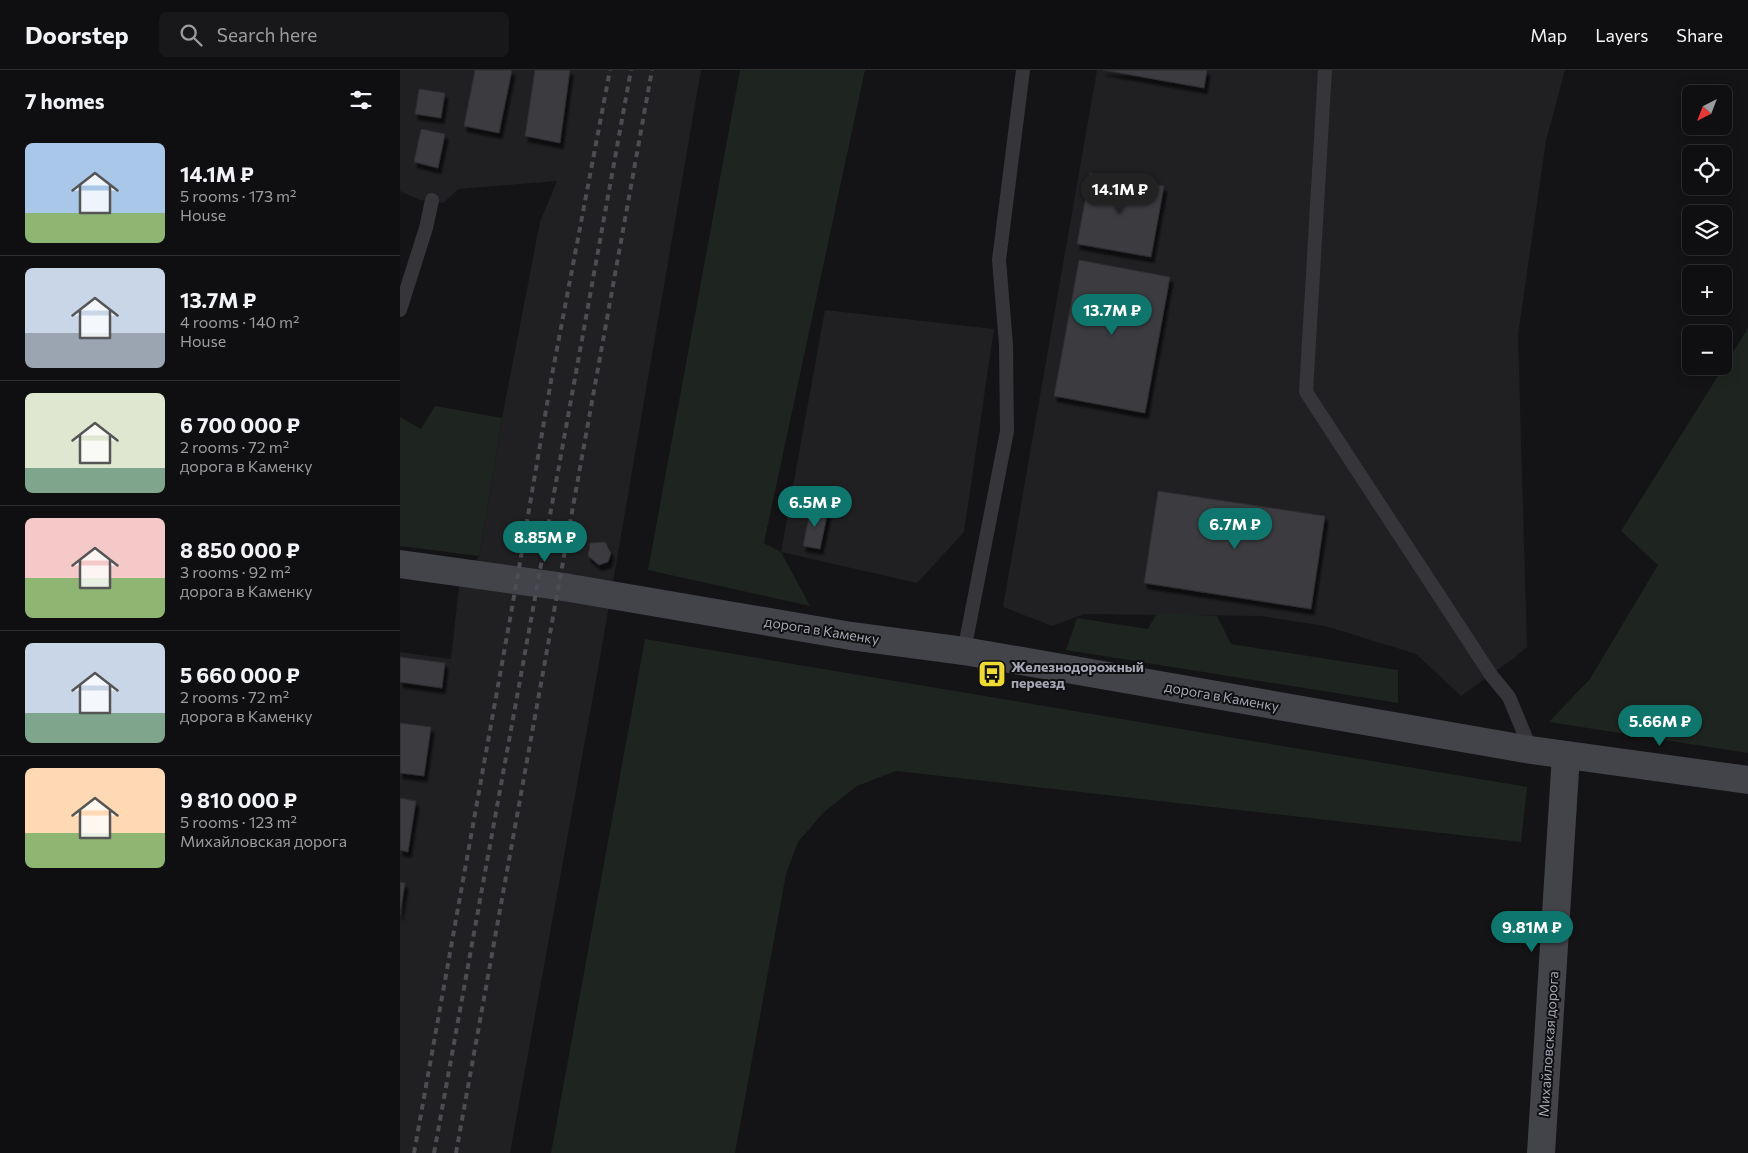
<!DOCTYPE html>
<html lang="en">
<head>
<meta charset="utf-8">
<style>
  :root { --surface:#0f0e10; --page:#181719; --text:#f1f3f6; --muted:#9b9c9f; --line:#2f2e30; --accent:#0f766e }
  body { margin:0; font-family:Commissioner,sans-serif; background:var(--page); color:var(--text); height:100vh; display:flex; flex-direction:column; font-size:19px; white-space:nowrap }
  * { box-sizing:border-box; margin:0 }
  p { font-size:16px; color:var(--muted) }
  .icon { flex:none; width:28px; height:28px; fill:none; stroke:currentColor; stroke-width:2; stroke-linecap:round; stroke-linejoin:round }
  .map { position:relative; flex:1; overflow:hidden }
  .side { display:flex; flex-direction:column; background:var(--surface); width:400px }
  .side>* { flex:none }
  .needle { width:32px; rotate:222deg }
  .controls { position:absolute; left:1282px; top:15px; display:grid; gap:10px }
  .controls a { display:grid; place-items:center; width:50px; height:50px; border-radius:8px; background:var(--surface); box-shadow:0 2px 12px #0003,0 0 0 1px var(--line); font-size:25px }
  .price { position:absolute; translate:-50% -42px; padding:0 11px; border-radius:18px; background:var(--accent); color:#fff; font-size:16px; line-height:32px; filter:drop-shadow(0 1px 2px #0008) }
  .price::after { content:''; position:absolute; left:50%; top:30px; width:15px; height:11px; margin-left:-8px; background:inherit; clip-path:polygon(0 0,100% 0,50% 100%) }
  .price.on { background:#222; color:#fff }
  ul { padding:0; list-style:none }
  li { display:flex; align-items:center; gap:15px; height:125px; padding:0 25px }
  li+li { border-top:1px solid var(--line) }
  li span { display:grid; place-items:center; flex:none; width:140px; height:100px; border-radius:8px; color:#555 }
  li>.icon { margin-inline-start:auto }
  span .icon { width:60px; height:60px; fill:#fffc; stroke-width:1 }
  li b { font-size:21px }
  h2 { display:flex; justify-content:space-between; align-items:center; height:60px; padding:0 25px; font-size:21px }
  header { display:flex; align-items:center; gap:30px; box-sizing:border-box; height:70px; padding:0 25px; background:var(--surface); border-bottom:1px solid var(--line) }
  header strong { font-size:24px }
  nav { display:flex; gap:28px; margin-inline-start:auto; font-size:18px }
  .search { width:350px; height:45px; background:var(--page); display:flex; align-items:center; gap:12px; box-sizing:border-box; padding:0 18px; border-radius:8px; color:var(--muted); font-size:19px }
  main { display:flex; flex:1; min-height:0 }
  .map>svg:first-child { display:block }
  .built { fill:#201f22 }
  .green { fill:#1e2520 }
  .building { fill:#3b3b3f; stroke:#2e2d31; filter:url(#shadow) }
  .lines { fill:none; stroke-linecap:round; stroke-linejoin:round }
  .lane { stroke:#35353a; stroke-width:14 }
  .secondary { stroke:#43434a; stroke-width:28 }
  .rail { stroke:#4c4c53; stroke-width:4; stroke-dasharray:6 5; stroke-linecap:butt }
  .labels { text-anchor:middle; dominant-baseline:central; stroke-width:4; stroke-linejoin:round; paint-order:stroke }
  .street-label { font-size:14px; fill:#a5a7b5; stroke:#0f0e10 }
  .poi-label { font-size:14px; font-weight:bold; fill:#a5a7b5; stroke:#0f0e10; text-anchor:start }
</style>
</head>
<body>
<header>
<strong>Doorstep</strong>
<div class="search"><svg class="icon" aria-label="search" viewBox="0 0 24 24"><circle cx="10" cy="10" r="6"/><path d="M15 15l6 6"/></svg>Search here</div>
<nav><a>Map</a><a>Layers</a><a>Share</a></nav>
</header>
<main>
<section class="side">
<h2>7 homes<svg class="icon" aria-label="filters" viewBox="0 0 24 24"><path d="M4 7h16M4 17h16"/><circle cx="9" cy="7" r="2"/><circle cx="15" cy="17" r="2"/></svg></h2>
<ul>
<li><span style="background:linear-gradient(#a9c7e8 70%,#8fb573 0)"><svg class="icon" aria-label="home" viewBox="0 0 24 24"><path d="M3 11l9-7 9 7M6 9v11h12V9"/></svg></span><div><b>14.1M ₽</b><p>5 rooms · 173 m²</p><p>House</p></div></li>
<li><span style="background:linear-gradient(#c9d6e8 65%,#9aa5b1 0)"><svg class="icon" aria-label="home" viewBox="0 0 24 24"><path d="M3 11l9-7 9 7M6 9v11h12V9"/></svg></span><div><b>13.7M ₽</b><p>4 rooms · 140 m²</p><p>House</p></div></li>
<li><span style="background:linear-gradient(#dfe7d0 75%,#7fa58c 0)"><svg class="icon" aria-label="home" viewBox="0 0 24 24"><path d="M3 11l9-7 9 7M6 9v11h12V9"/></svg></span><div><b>6 700 000 ₽</b><p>2 rooms · 72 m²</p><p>дорога в Каменку</p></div></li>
<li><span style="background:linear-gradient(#f6c9c9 60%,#8fb573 0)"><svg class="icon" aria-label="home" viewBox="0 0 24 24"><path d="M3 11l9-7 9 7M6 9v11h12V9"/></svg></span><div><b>8 850 000 ₽</b><p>3 rooms · 92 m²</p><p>дорога в Каменку</p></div></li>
<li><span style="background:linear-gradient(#c9d6e8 70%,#7fa58c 0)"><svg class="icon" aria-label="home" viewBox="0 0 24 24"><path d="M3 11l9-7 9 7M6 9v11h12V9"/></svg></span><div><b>5 660 000 ₽</b><p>2 rooms · 72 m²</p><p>дорога в Каменку</p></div></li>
<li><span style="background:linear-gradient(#ffd9b3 65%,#8fb573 0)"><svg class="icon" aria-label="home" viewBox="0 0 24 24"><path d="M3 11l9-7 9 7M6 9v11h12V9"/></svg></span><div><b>9 810 000 ₽</b><p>5 rooms · 123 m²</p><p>Михайловская дорога</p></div></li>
</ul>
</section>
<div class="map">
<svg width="1348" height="1083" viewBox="0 0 1348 1083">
  <defs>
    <filter id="shadow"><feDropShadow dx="3" dy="5.5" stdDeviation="1" flood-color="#0009"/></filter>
  </defs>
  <rect width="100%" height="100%" fill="#141315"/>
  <g class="built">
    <path d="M0,0h301l-101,588 -90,495h-110v-501l51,7 8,-73 20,-30 23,-138 38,-196 17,-41 -98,8 -16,14 -23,-3 -20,-9z"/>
    <path d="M697,0h468l-19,71 -28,194 9,312 -13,11 -53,38 -45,-42 -91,-28 -64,-10 -177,-2 -32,12 -49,-19z"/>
    <path d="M425,240l169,19 -30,203 -47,51 -136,-31z"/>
  </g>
  <g class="green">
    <path d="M340,0h125l-101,473 17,9 29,54 -162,-36z"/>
    <path d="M1348,258v425l-199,-31 41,-43 68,-114 -37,-34z"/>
    <path d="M35,336l67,12 -23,138 -79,-10v-129l21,12z"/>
    <path d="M757,543l60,3 14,28 167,26v33l-332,-53 11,-32 71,11z"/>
    <path d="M245,569l882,148 -6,55 -625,-71 -39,15 -33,26 -26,30 -12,32 -51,279h-184z"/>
  </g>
  <g class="building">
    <path d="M75,0h37l-13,63 -35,-7z"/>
    <path d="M135,0h35l-10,73 -35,-7z"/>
    <path d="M703,0h104l-3,18z"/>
    <path d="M19,19l26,4 -4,25 -26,-4z"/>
    <path d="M21,59l24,5 -7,34 -24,-6z"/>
    <path d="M690,103l74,13 -13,71 -74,-13z"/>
    <path d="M679,190l91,17 -25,136 -91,-17z"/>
    <path d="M758,421l167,25 -14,93 -167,-26z"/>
    <path d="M411,437l17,4 -8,38 -17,-3z"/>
    <path d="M205,472l6,11 -3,9 -9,3 -11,-9 2,-13z"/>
    <path d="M0,587l45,6 -3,25 -42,-6z"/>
    <path d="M0,653l31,4 -7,49 -24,-3z"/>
    <path d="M0,728l16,3 -8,51 -8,-2z"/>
    <path d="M0,812l5,1 -5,32z"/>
  </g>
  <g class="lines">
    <g class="lane">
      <path d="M925,0l-19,322 185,283 18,22 22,53"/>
      <path d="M0,240l26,-82 6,-28"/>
      <path d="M564,581l43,-220 -1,-86 -7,-85 24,-190"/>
    </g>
    <g class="secondary">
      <path d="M0,494l158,22 293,50 113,15 567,99 217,30"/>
      <path d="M1141,1083l25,-398"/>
    </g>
    <g class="rail">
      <path d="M14,1083l103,-573 35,-205 58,-305"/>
      <path d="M34,1083l197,-1083"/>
      <path d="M56,1083l196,-1083"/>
    </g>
  </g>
  <defs>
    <symbol id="bus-square" viewBox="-11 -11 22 22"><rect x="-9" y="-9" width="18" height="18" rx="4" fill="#edda33" stroke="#0f0e10"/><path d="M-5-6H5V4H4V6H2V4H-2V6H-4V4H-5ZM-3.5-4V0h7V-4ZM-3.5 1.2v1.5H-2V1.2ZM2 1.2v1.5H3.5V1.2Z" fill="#111"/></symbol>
  </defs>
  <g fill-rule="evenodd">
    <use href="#bus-square" x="576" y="588" width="32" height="32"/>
  </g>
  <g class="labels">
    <g class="street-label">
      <text transform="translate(422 560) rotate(9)">дорога в Каменку</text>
      <text transform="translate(822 626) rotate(10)">дорога в Каменку</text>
      <text transform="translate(1148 974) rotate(-86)">Михайловская дорога</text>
    </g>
    <g class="poi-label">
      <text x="611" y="596">Железнодорожный<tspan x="611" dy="16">переезд</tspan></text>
    </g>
  </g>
</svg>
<div class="controls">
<a><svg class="needle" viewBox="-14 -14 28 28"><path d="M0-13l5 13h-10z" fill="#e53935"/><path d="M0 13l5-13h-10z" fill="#9b9c9f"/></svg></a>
<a><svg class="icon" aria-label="locate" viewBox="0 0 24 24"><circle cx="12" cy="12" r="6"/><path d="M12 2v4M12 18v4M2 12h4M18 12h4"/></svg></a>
<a><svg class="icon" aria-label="layers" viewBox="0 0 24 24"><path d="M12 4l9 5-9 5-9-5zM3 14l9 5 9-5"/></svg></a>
<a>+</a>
<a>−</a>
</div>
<b class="price on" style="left:720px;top:145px">14.1M ₽</b>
<b class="price" style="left:712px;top:266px">13.7M ₽</b>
<b class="price" style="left:415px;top:458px">6.5M ₽</b>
<b class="price" style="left:835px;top:480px">6.7M ₽</b>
<b class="price" style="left:145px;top:493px">8.85M ₽</b>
<b class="price" style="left:1260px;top:677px">5.66M ₽</b>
<b class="price" style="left:1132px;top:883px">9.81M ₽</b>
</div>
</main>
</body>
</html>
